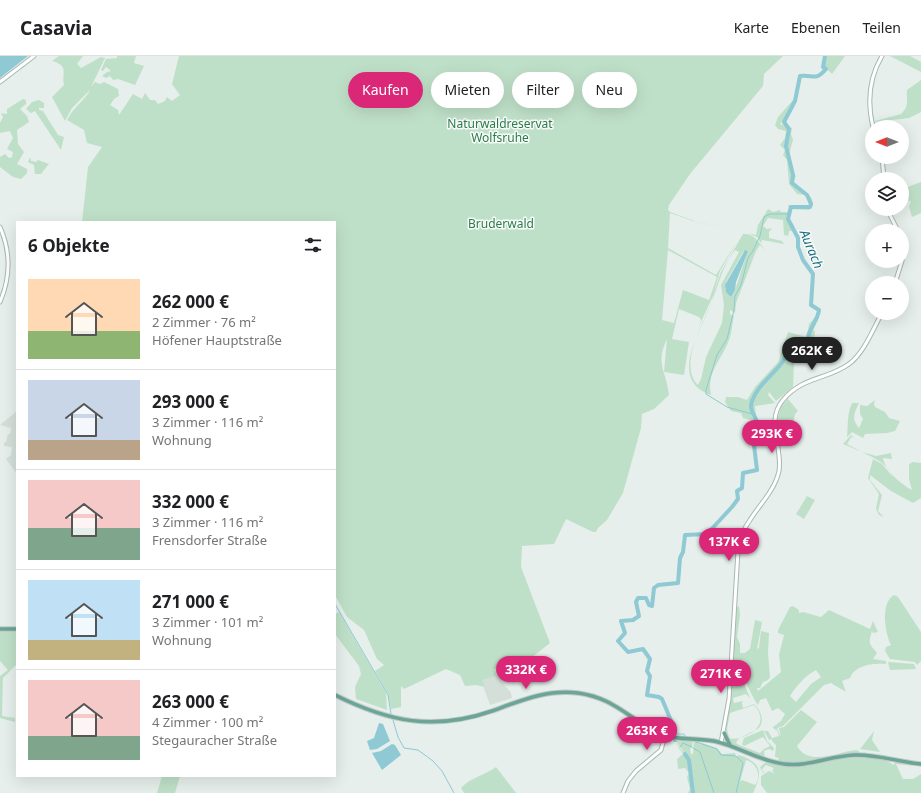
<!DOCTYPE html>
<html lang="de">
<head>
<meta charset="utf-8">
<style>
  :root { --surface:#fff; --page:#f2f2f2; --text:#202124; --muted:#757577; --line:#e0e0e0; --accent:#db2777 }
  body { margin:0; font-family:"Noto Sans",sans-serif; background:var(--page); color:var(--text); height:100vh; display:flex; flex-direction:column; font-size:15px; white-space:nowrap }
  * { box-sizing:border-box; margin:0 }
  p { font-size:13px; color:var(--muted) }
  .icon { flex:none; width:22px; height:22px; fill:none; stroke:currentColor; stroke-width:2; stroke-linecap:round; stroke-linejoin:round }
  .map { position:relative; flex:1; overflow:hidden }
  .details { position:absolute; left:16px; top:165px; width:320px; height:556px; display:flex; flex-direction:column; background:var(--surface); border-radius:0px; box-shadow:0 4px 16px #0002 }
  .details>* { flex:none }
  .guide { position:absolute; left:348px; top:16px; width:380px; height:36px; display:flex; gap:8px }
  .needle { width:26px; rotate:270deg }
  .tools { position:absolute; left:865px; top:64px; display:grid; gap:8px }
  .tools a { display:grid; place-items:center; width:44px; height:44px; border-radius:50%; background:var(--surface); box-shadow:0 4px 16px #0002; font-size:20px }
  .price { position:absolute; translate:-50% -34px; padding:0 9px; border-radius:14px; background:var(--accent); color:#fff; font-size:13px; line-height:26px; filter:drop-shadow(0 1px 2px #0008) }
  .price::after { content:''; position:absolute; left:50%; top:24px; width:12px; height:9px; margin-left:-6px; background:inherit; clip-path:polygon(0 0,100% 0,50% 100%) }
  .price.on { background:#222; color:#fff }
  ul { padding:0; list-style:none }
  li { display:flex; align-items:center; gap:12px; height:100px; padding:0 12px }
  li+li { border-top:1px solid var(--line) }
  li span { display:grid; place-items:center; flex:none; width:112px; height:80px; border-radius:0px; color:#555 }
  li>.icon { margin-inline-start:auto }
  span .icon { width:48px; height:48px; fill:#fffc; stroke-width:1 }
  li b { font-size:17px }
  h2 { display:flex; justify-content:space-between; align-items:center; height:48px; padding:0 12px; font-size:17px }
  .chip { padding:0 14px; border-radius:18px; background:var(--surface); box-shadow:0 4px 16px #0002; font-size:14px; line-height:36px }
  .chip.on { background:var(--accent); color:#fff }
  header { display:flex; align-items:center; gap:24px; box-sizing:border-box; height:56px; padding:0 20px; background:var(--surface); border-bottom:1px solid var(--line) }
  header strong { font-size:19px }
  nav { display:flex; gap:22px; margin-inline-start:auto; font-size:14px }
  .map>svg:first-child { display:block }
  .built { fill:#d4dfda }
  .green { fill:#bfe0c8; fill-rule:evenodd }
  .water { fill:#8ec9d4 }
  .lines { fill:none; stroke-linecap:round; stroke-linejoin:round }
  .stream { stroke:#8ec9d4; stroke-width:1 }
  .river { stroke:#8ec9d4; stroke-width:4 }
  .minor-casing { stroke:#a8b8b2; stroke-width:5 }
  .major-casing { stroke:#c2cac8; stroke-width:5.5 }
  .minor { stroke:#fff; stroke-width:3 }
  .major { stroke:#6aa596; stroke-width:3.5 }
  .labels { text-anchor:middle; dominant-baseline:central; stroke-width:3; stroke-linejoin:round; paint-order:stroke }
  .park-label { font-size:12px; fill:#2d7a4b; stroke:#f7fbf9 }
  .water-label { font-size:13px; font-style:italic; fill:#1c6f80; stroke:#f7fbf9 }
</style>
</head>
<body>
<header>
<strong>Casavia</strong>
<nav><a>Karte</a><a>Ebenen</a><a>Teilen</a></nav>
</header>
<div class="map">
<svg width="921" height="737" viewBox="0 0 921 737">
  <rect width="100%" height="100%" fill="#e6efeb"/>
  <g class="built">
    <path d="M17,355v63l-11,-15 5,-4 1,-8 -8,-1v-4h2l2,-8h2l1,-6 -11,-3z"/>
    <path d="M497,620l14,17 1,5 -22,7 -9,-25z"/>
  </g>
  <g class="green">
    <path d="M59,0h24l-6,8 4,4 20,-11 4,1 -14,29 4,-5 5,2 4,-2 14,7 1,7 -5,3 -4,6 8,5 1,5 14,-21 9,5 3,-6 5,7h5l3,4 7,-3 2,-4 5,4 8,-6 -8,-11 7,-28h604l-19,18 -1,12 -73,88 -21,31 -1,5 2,2 27,10 45,9 -49,-10 -23,-8 -2,35 48,27 22,-35 -18,31 -7,24 8,-23 22,-38c11,-1 16,8 22,16l-5,-5 -4,6 -20,52 -1,10 -5,-3v4l4,2c-2,7 -2,17 -5,24 -7,19 -23,33 -18,55 -48,-17 -3,-72 2,-99l-14,30 2,-6 -2,-3 -20,-8 -7,30 17,3 -5,33 -20,-3 3,-33c-12,25 -1,31 2,56l-15,14 -12,5 -1,14 -18,65 -16,27 -9,8 -2,4h-3l-27,-13 -12,25 -32,2 -1,21 29,76 -19,15 -29,6 -8,6 3,6 -15,4 3,7 -9,-2 -11,1 -5,-11 -14,-6 -42,20 -3,-3v21l-10,2 -3,-15 -13,-23 9,-6 -7,-6 -13,-29 -17,-13 -12,-22v-373h-253l6,-55 14,-20 -15,-4 -3,-13 -17,-10c6,-12 17,-19 24,-31l-19,19 -7,13 -13,-24 12,-12c-3,-12 6,-19 -12,-24zM668,194l49,27 -8,23 -26,-10 -9,33 -12,-3zM735,194l4,2 -18,33 3,20 -2,18 -16,34 -5,22 -3,6c-20,-20 5,-61 13,-82 8,-18 11,-37 24,-53zM748,194l-13,40 -4,7 -6,-8 1,-7 17,-30z"/>
    <path d="M113,0h23l-2,7 10,3 -9,19 -17,-6 -5,1 -3,-4 -4,2 -4,-2 5,-4 4,-1 -5,-4 -3,4 -2,-1 5,-11 11,-1v-2z"/>
    <path d="M826,0h19l-13,18 -8,-8z"/>
    <path d="M890,0h20l11,6v10z"/>
    <path d="M921,24v32l-12,6 -34,4v-1l26,-7c9,-8 5,-13 6,-24z"/>
    <path d="M23,43l3,1v4l-6,5 7,7 2,6 -12,8 1,14 6,8 -7,12 10,5v4l-6,6 -8,-2 -13,-10v-10l5,-3 4,4 3,-1 1,-5 -6,-3 6,-11 -3,-7 -10,2v-10l3,-6 -2,-4 6,1v-5z"/>
    <path d="M39,44l5,3v5h-5v2l4,1 15,24 6,2 -3,13 -26,-39 -4,2 -5,-4 6,-7z"/>
    <path d="M793,44l4,1 -6,10 -11,13 12,4 -1,6 2,6 -4,14 2,4c-3,6 1,14 5,18l-3,6c4,2 5,6 9,9 6,3 11,5 11,14l-4,5 -18,-1 -2,12 5,4 -1,6h-4l-1,5 -4,-1 -1,-15 -15,-2 -5,8 4,3 5,-1 -3,4v6l13,3 2,3 -22,-4 -1,3 -4,-6 -9,-4 8,2 2,-10 10,-16 5,3 7,-2 1,2h6l2,-3 -1,-4 21,1 1,-2 -5,-9 -8,-1 -8,-10 -2,-24 -4,-5 2,-5 -5,-5 5,-7 1,-7 -8,-2 -3,-4 3,-8z"/>
    <path d="M30,101l1,4 5,1 2,-2 11,4 -1,1 -7,9h-6l-1,-9 -6,-3z"/>
    <path d="M921,126v31l-9,4 -3,-10 2,-6 -6,-1 -3,-11z"/>
    <path d="M816,260l3,1 -6,13 2,1 -1,9 5,-1 -3,6 -4,-2 -10,6v-3l3,-5 -6,-3 -3,8 4,6 -9,-1 -1,7 4,6 -1,23 -17,14 -7,-9 -1,3 7,8 -20,3 1,11 4,7 -3,6 -4,2 4,19 -6,-12 -2,-12 3,-4 -1,-3 -8,-2 -2,-5 -10,-2 -6,-9 1,-5h12l9,3 8,-13 23,-25 10,-30 19,5 2,-13z"/>
    <path d="M788,343l10,12 -3,3 -2,11 -3,2 -13,-7 4,-13z"/>
    <path d="M875,344l-1,4 1,3 10,5 4,6 11,3 -5,10 -8,2 -22,1 -2,4 -11,-6 -5,5c1,-11 0,-24 5,-34h7c-5,11 -8,15 0,25l4,-9 -3,-5v-9l7,1z"/>
    <path d="M851,379l3,3 -3,-1 -4,7 15,8 14,4 15,-3 1,6 -9,-1c2,13 18,26 29,32l-3,-11v-15l4,-2 8,1v35l-8,5 -22,-12 -21,-16v5l12,15 -4,16 6,6 -5,-2 -3,-6 3,-15 -11,-16 5,-19 9,5 11,13c-3,-5 -6,-10 -10,-13 -6,-6 -30,-16 -40,-20z"/>
    <path d="M807,440l8,4 -11,19 -8,-5z"/>
    <path d="M894,539l4,2 23,35v29l-4,4 -2,-3 -25,-3 -5,-8 1,-4 5,-2c-6,-12 -11,-42 3,-50z"/>
    <path d="M739,550l1,9 -3,22 3,7v9h5l5,-4 5,-29 7,2 -5,27 2,-1 2,-17 8,2 -1,20 2,24 -2,3 -5,2 -3,6h-3l1,3 23,-19 -2,-17 5,-20 -6,-2v-3l12,-23 3,-1 6,4v3l4,-1 18,5 8,-7 41,19 3,-8 5,11 -5,1 -1,-2c-4,13 -3,12 5,22l-4,6 13,2v3c-13,-1 -31,1 -36,14l-8,3 4,11 -15,-9 -7,2 -41,41 -6,2 4,9 -2,-9 5,-1 17,-17 16,12 -20,24c12,21 40,6 59,4l3,1 1,6c10,1 26,0 33,8l3,-3 25,3v1l-25,-2 7,15h10l8,-5v19h-154l-6,-8v-9l8,-5 6,3 -3,-3 2,-3 -8,-3 -4,4 1,3 3,-1 -3,2 -3,-6 6,-5 10,2 3,-6 -4,-1 1,-12 -4,-4v-2l-3,1 -5,-9h4l4,7 7,-2 -2,-6 -3,-1 -1,-2 8,-6 4,-7 -7,-6 -6,3 -6,-13 -6,2 -2,5c-10,-14 -13,-29 -21,-42l-3,2 -1,-1 3,-56zM816,614l5,7 -10,7 -15,18 -6,-6c6,-10 16,-21 26,-26z"/>
    <path d="M339,556l47,81 1,17 -31,-11 -1,-12 6,-13 -2,-8 -24,-32v-20z"/>
    <path d="M0,574h17v34l-14,14 -1,38 13,2v4l-15,-4v-42l8,-6 -8,-9z"/>
    <path d="M888,606l26,2 2,5 -26,1z"/>
    <path d="M732,612l7,3 11,27 -4,-4 -13,4 1,5 9,-2 -1,2 1,5 11,-4c7,7 11,16 5,24l-21,11 -2,4 3,2 21,8 4,-4 6,-3 -7,-9 -19,9 -2,-2 2,-6 19,-8 4,11 7,7 -1,3 -4,-2 -5,2 1,7c-13,-5 -33,-9 -40,-22zM754,649c22,24 -18,37 -25,33l-2,-9 3,-16z"/>
    <path d="M874,675l-2,9 8,12 -20,-3z"/>
    <path d="M673,684l15,18 -13,-18 18,1 -1,6 -2,2 1,5h2l1,-13 4,1 2,3 2,-2 15,5 5,6 13,-1 1,4 3,-2c23,8 24,17 14,38h-65l2,-4 -3,-12 2,-4 -4,-5 -7,1 -1,-10 6,-5zM746,704c11,3 16,16 9,25l-13,-5 -2,2z"/>
    <path d="M496,711l20,26h-52l-3,-5c10,-11 23,-12 35,-21z"/>
    <path d="M162,720h18l-5,17h-18z"/>
  </g>
  <g class="water">
    <path d="M0,0h28l-28,22z"/>
    <path d="M745,194l3,1 -12,31 -1,8 -4,7 -5,-5 -1,-7z"/>
    <path d="M379,667l4,1 7,17 -13,8 -7,1 -3,-9 7,-3z"/>
    <path d="M392,688l3,1 6,10 -19,15 -10,-17 9,-2z"/>
  </g>
  <g class="lines">
    <g class="stream">
      <path d="M752,358l-25,-7 -21,-13v-4l11,-35 10,-16 7,-29 1,-14 6,-11 7,-27 5,-7 7,-15 4,-19 6,-3h19"/>
      <path d="M335,548l53,91 3,19"/>
      <path d="M393,664l5,17 6,11 14,2 15,11 9,10 12,22"/>
      <path d="M673,678h11l2,4"/>
      <path d="M696,686l21,7 4,6 15,1 7,7 -7,30"/>
      <path d="M680,691l3,-4 9,4"/>
      <path d="M693,692l7,4 14,41"/>
    </g>
    <g class="river">
      <path d="M675,684l-3,-17 -10,-24 -3,-2 -12,-2 3,-19 -3,-5 3,-12 -7,-10 -15,3 -10,-11 7,-8 -4,-12 12,-1 6,-4 -3,-14 2,-4h8l3,7 3,1 2,-18 4,-3 20,-2 2,-25 3,-6 2,-17 22,-1 25,-27 6,-8 -1,-8 5,-3 1,-15 14,-3 -5,-41 5,-2c2,-11 -9,-13 -5,-26 8,-22 32,-31 37,-54l11,2 8,-7c-2,-10 10,-21 11,-32l-8,-5 2,-31 -10,-14 -5,-13v-9l-10,-19 3,-12h19l1,-3 -4,-9 -15,-12 1,-8 -7,-29 3,-17 -5,-7 11,-21 5,-25c13,-2 15,6 26,-7l-3,-2 2,-11"/>
      <path d="M685,698l4,6 4,33"/>
    </g>
    <defs>
      <g id="minor">
        <path d="M0,26l34,-26"/>
        <path d="M873,71c-6,-25 -4,-49 9,-71"/>
        <path d="M882,101l2,22"/>
        <path d="M887,153l11,22"/>
        <path d="M0,171c11,25 11,49 0,75"/>
        <path d="M895,227l7,-22v-14"/>
        <path d="M721,687l8,-44 9,-148c2,-11 5,-22 12,-31 10,-16 25,-30 29,-49 4,-24 -14,-50 4,-71 20,-24 44,-20 66,-36 15,-11 24,-35 33,-51"/>
        <path d="M623,737l5,-12 8,-10 25,-21 4,-14"/>
      </g>
      <g id="major">
        <path d="M0,573h17"/>
        <path d="M335,639c54,27 99,36 157,16 28,-10 55,-22 86,-18 28,4 40,15 63,30 7,4 14,10 21,12 15,5 36,3 52,6 24,5 45,20 70,23 24,3 46,-8 70,-9 23,-1 44,7 67,9"/>
        <path d="M724,677l6,12"/>
      </g>
    </defs>
    <use href="#minor" class="minor-casing"/>
    <use href="#major" class="major-casing"/>
    <use href="#minor" class="minor"/>
    <use href="#major" class="major"/>
  </g>
  <g class="labels">
    <g class="park-label">
      <text x="500" y="67">Naturwaldreservat<tspan x="500" dy="14">Wolfsruhe</tspan></text>
      <text x="501" y="167">Bruderwald</text>
    </g>
    <g class="water-label">
      <text transform="translate(812 193) rotate(67)">Aurach</text>
    </g>
  </g>
</svg>
<div class="tools">
<a><svg class="needle" viewBox="-14 -14 28 28"><path d="M0-13l5 13h-10z" fill="#e53935"/><path d="M0 13l5-13h-10z" fill="#757577"/></svg></a>
<a><svg class="icon" aria-label="layers" viewBox="0 0 24 24"><path d="M12 4l9 5-9 5-9-5zM3 14l9 5 9-5"/></svg></a>
<a>+</a>
<a>−</a>
</div>
<b class="price on" style="left:812px;top:315px">262K €</b>
<b class="price" style="left:772px;top:398px">293K €</b>
<b class="price" style="left:729px;top:506px">137K €</b>
<b class="price" style="left:526px;top:634px">332K €</b>
<b class="price" style="left:721px;top:638px">271K €</b>
<b class="price" style="left:647px;top:695px">263K €</b>
<div class="guide">
<a class="chip on">Kaufen</a>
<a class="chip">Mieten</a>
<a class="chip">Filter</a>
<a class="chip">Neu</a>
</div>
<section class="details">
<h2>6 Objekte<svg class="icon" aria-label="filters" viewBox="0 0 24 24"><path d="M4 7h16M4 17h16"/><circle cx="9" cy="7" r="2"/><circle cx="15" cy="17" r="2"/></svg></h2>
<ul>
<li><span style="background:linear-gradient(#ffd9b3 65%,#8fb573 0)"><svg class="icon" aria-label="home" viewBox="0 0 24 24"><path d="M3 11l9-7 9 7M6 9v11h12V9"/></svg></span><div><b>262 000 €</b><p>2 Zimmer · 76 m²</p><p>Höfener Hauptstraße</p></div></li>
<li><span style="background:linear-gradient(#c9d6e8 75%,#b9a48a 0)"><svg class="icon" aria-label="home" viewBox="0 0 24 24"><path d="M3 11l9-7 9 7M6 9v11h12V9"/></svg></span><div><b>293 000 €</b><p>3 Zimmer · 116 m²</p><p>Wohnung</p></div></li>
<li><span style="background:linear-gradient(#f6c9c9 60%,#7fa58c 0)"><svg class="icon" aria-label="home" viewBox="0 0 24 24"><path d="M3 11l9-7 9 7M6 9v11h12V9"/></svg></span><div><b>332 000 €</b><p>3 Zimmer · 116 m²</p><p>Frensdorfer Straße</p></div></li>
<li><span style="background:linear-gradient(#bfe0f5 75%,#c2b280 0)"><svg class="icon" aria-label="home" viewBox="0 0 24 24"><path d="M3 11l9-7 9 7M6 9v11h12V9"/></svg></span><div><b>271 000 €</b><p>3 Zimmer · 101 m²</p><p>Wohnung</p></div></li>
<li><span style="background:linear-gradient(#f6c9c9 70%,#7fa58c 0)"><svg class="icon" aria-label="home" viewBox="0 0 24 24"><path d="M3 11l9-7 9 7M6 9v11h12V9"/></svg></span><div><b>263 000 €</b><p>4 Zimmer · 100 m²</p><p>Stegauracher Straße</p></div></li>
</ul>
</section>
</div>
</body>
</html>
